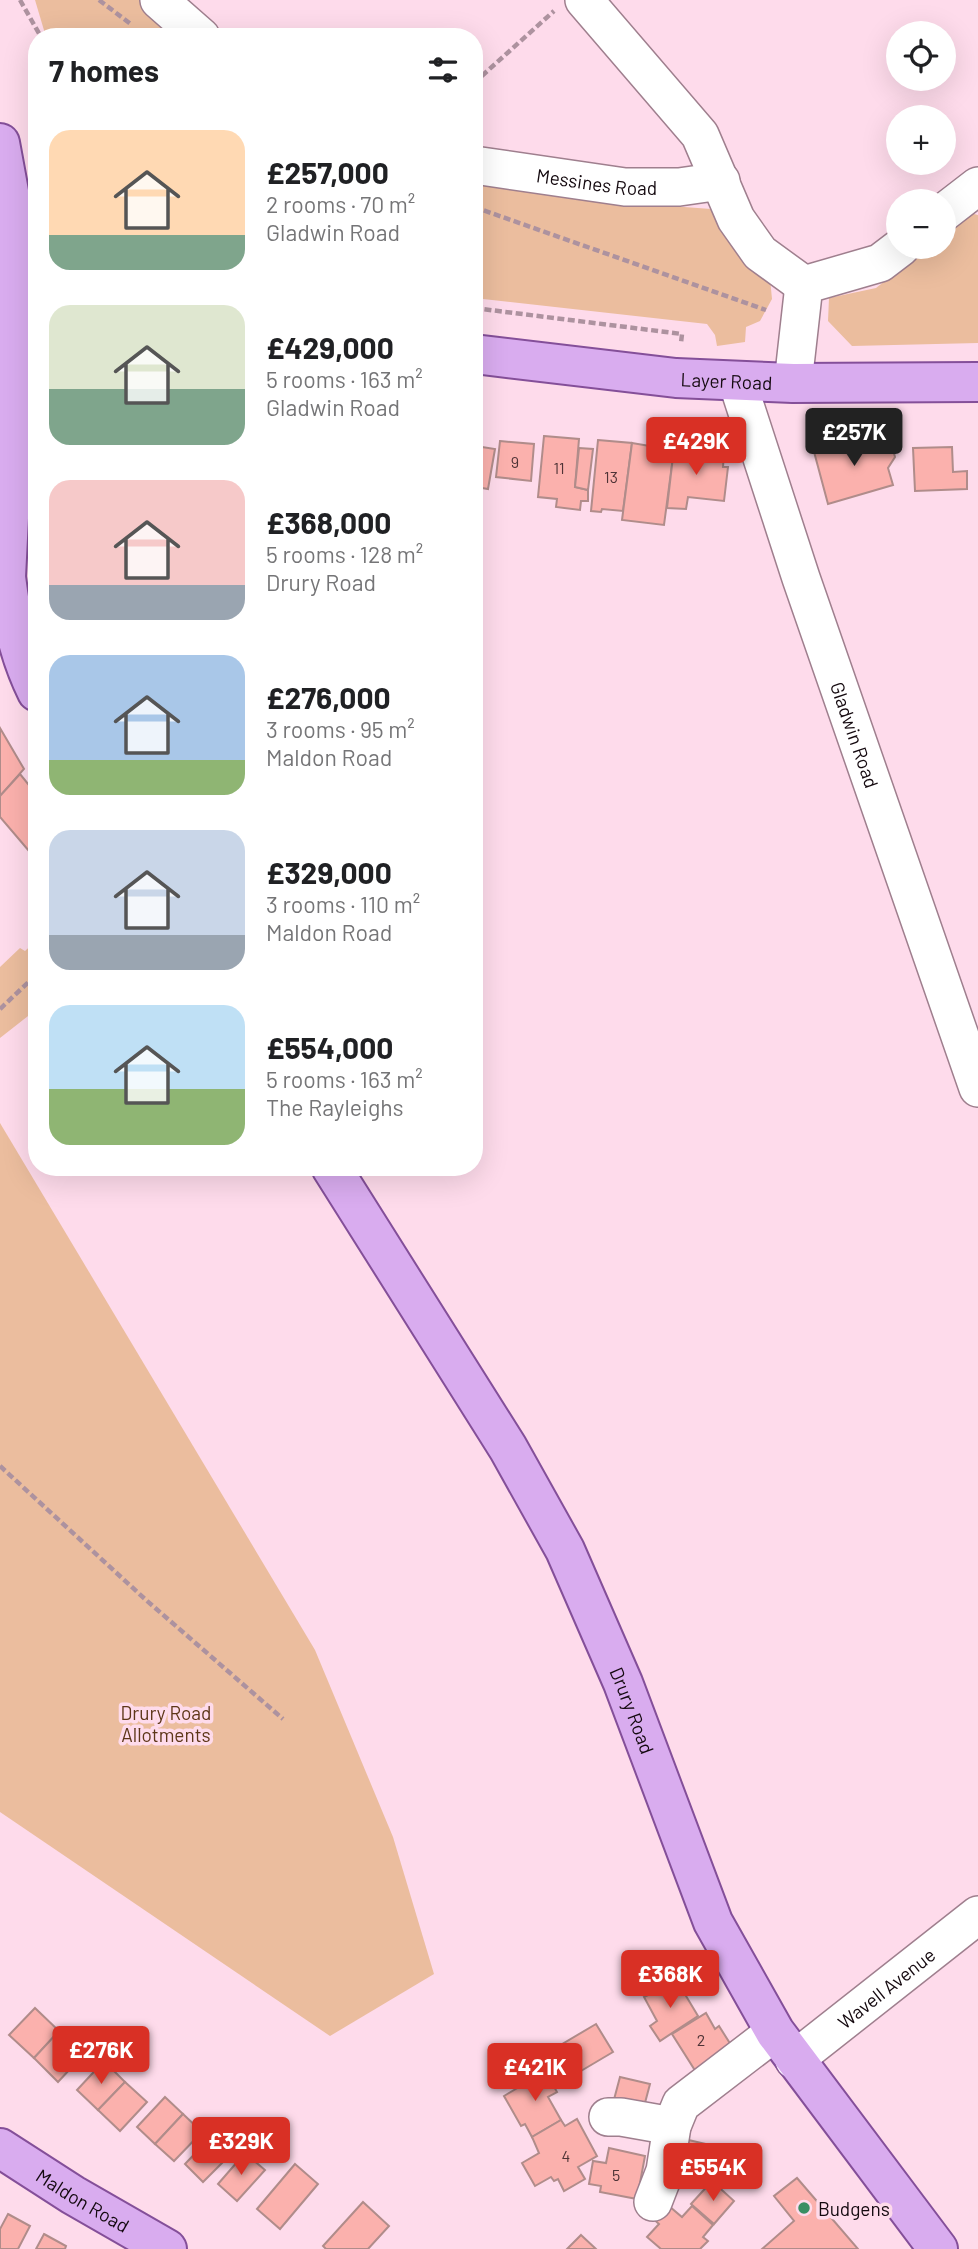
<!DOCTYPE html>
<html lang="en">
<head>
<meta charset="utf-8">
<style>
  :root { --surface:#fff; --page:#f2f2f2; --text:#202124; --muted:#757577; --accent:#d93025 }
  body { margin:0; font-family:Barlow,sans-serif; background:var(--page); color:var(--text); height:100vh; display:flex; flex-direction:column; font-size:26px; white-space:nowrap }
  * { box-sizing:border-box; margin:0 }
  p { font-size:23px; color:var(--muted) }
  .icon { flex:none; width:38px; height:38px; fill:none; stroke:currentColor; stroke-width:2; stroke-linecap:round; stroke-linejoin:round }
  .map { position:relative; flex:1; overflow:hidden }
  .panel { position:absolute; left:28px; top:28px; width:455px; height:1148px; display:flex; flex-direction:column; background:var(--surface); border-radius:28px; box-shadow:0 7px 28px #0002 }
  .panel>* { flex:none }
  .tools { position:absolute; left:886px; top:21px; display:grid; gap:14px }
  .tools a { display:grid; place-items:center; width:70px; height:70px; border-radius:50%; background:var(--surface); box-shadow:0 7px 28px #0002; font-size:35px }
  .price { position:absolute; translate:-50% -60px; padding:0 16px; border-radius:7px; background:var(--accent); color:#fff; font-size:23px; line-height:46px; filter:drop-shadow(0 2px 4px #0008) }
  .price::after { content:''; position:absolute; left:50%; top:42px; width:21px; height:16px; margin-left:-10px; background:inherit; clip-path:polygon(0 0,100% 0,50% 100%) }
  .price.current { background:#222; color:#fff }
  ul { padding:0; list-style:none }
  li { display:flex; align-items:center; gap:21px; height:175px; padding:0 21px }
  li span { display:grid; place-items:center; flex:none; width:196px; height:140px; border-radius:21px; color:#555 }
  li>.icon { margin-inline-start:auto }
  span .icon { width:84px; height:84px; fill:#fffc; stroke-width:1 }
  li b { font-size:30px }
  h2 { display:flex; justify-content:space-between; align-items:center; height:84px; padding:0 21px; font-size:30px }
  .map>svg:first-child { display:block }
  .green { fill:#ebbd9e }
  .building { fill:#fbb1ad; stroke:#b08c8a; stroke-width:2 }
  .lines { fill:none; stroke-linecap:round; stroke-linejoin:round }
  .minor-casing { stroke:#9f7f8e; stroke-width:40 }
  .major-casing { stroke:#844f99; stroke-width:42 }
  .path { stroke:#ad929f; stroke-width:4.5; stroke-dasharray:7 3.5; stroke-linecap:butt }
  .minor { stroke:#fff; stroke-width:37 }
  .major { stroke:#d9acef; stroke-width:38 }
  .poi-dot { fill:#398f63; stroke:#fedbeb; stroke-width:2.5 }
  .labels { text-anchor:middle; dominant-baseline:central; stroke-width:7; stroke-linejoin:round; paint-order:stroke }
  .number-label { font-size:16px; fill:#4e3336 }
  .street-label { font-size:19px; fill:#14090f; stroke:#fedbeb }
  .park-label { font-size:19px; fill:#5d3618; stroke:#fedbeb }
  .poi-label { font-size:19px; fill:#14090f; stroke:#fedbeb; text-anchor:start }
</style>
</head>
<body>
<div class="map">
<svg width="978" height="2249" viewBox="0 0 978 2249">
  <rect width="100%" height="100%" fill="#fedbeb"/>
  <g class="green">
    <path d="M35,0h104l41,37h-134z"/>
    <path d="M474,184l143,18 94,7 58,59 3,31 -12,22 -14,6 -1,15 -28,4 -2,-11 -8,-11 -233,-26z"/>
    <path d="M970,213l8,2v128l-126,3 -24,-25 1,-23 47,-10 52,-41h15v-13z"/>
    <path d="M37,940v69l-37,29v-71l20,-19 5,3z"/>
    <path d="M0,1123l315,527 78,187 41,137 -104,62 -330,-224z"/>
  </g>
  <g class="building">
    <path d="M544,436l35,3 -4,48 13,3v11h-7l-1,9 -24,-3 1,-8 -19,-2z"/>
    <path d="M862,437l3,2h4l1,6 14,-3 8,4 3,11 -7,11 5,17 -65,19 -15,-56z"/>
    <path d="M598,440l34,3 -9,68 -21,-2 -1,3 -10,-1z"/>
    <path d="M500,441l34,3 -3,37 -35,-4z"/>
    <path d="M632,443l18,3 -1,7 24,4 -9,68 -42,-5z"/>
    <path d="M474,446l8,1 -6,40h-2z"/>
    <path d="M482,447l13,2 -7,40 -12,-2z"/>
    <path d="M952,447l1,25 14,-1v18l-52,2 -2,-43z"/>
    <path d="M579,448l14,1 -5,41 -13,-3z"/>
    <path d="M674,448l50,5 -1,14h5l-4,34 -36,-4 -2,12 -19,-1z"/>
    <path d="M0,728l24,41 -24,27z"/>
    <path d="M20,774l17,21v49l-8,7 -29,-34v-21z"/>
    <path d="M677,1981l21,35 -38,25 -10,-15 7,-5 -13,-24z"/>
    <path d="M35,2008l24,23 -25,27 -25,-23z"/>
    <path d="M706,2013l9,16 4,-3 12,19 -35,27 -24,-38z"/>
    <path d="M596,2024l17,28 -49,29 -17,-28z"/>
    <path d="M59,2031l25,23 -26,28 -24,-24z"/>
    <path d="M104,2061l21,21 -27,28 -21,-20z"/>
    <path d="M542,2065l15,27 -9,5 13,23 -29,17 -7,-13 -4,2 -17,-30 30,-18 -4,-6z"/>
    <path d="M620,2077l30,7 -8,30 -30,-7z"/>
    <path d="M125,2082l22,20 -27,29 -22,-21z"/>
    <path d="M165,2097l18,17 -28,30 -18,-17z"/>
    <path d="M183,2114l19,18 -28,29 -19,-17z"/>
    <path d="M577,2119l20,37 -19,11 7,12 -21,12 -6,-12 -4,2 -3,-4 -16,9 -13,-23 17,-10 -7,-16 29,-17 4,6z"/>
    <path d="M225,2122l19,19 -41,41 -18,-18z"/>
    <path d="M680,2138l30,7 -8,31 -29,-7z"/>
    <path d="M609,2148l36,8 -8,43 -37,-7 1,-6 -12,-2 4,-23 13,2z"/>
    <path d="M245,2153l20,17 -28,31 -19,-17z"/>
    <path d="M295,2164l23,20 -38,45 -23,-20z"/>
    <path d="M797,2178l61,71h-96l32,-28 -20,-25z"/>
    <path d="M712,2181l22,20 -20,23 -23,-20z"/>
    <path d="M663,2201l19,16 10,-11 21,19 -10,12 5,4 -8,8h-39l-14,-12 12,-13 -9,-8z"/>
    <path d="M363,2202l26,24 -21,23h-42l-3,-3z"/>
    <path d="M8,2214l22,12 -12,23h-18v-20z"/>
    <path d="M44,2234l22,12 -1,3h-29z"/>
    <path d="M581,2235l15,14h-29z"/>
  </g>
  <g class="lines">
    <defs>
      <g id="minor">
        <path d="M159,0l42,37"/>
        <path d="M584,0l116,135 36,84 24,34 44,32"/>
        <path id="s1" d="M474,165l151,22h54l42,-6"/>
        <path d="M943,213l35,-27"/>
        <path id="s2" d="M737,381l64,197 177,510"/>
        <path d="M793,383l11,-98 76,-22 21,-16"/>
        <path id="s3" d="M794,2060l184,-145"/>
        <path d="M608,2117h13l51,9"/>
        <path d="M653,2202l12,-31 7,-45 9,-22 94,-72"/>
      </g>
      <g id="major">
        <path d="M0,143l16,87 3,92 -13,255c5,41 13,79 31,115"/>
        <path id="s4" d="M474,354l202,24 117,5 185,-1"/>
        <path id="s5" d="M331,1167l177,281 57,102 58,133 90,239 62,110 163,217"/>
        <path id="s6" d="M0,2148l73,47 94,54"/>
      </g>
    </defs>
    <use href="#minor" class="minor-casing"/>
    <use href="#major" class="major-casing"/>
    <g class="path">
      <path d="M20,0l21,37"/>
      <path d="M99,0l33,25"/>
      <path d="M474,83l80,-72"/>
      <path d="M474,207l292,103"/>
      <path d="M474,308l208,26 -1,9"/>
      <path d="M0,1009l37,-35"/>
      <path d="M0,1466l146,134 137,119"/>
    </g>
    <use href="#minor" class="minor"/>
    <use href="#major" class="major"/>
  </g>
  <circle class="poi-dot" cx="804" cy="2208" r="7"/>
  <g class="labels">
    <g class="number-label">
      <text x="515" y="461">9</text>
      <text x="559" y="467">11</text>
      <text x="611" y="476">13</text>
      <text x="701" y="2039">2</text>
      <text x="566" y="2155">4</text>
      <text x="616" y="2174">5</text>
    </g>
    <g class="street-label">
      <text stroke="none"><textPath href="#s1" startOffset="124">Messines Road</textPath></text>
      <text stroke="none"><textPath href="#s4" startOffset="254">Layer Road</textPath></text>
      <text stroke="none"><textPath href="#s2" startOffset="373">Gladwin Road</textPath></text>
      <text stroke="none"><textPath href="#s5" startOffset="623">Drury Road</textPath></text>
      <text stroke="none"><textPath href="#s3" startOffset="117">Wavell Avenue</textPath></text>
      <text stroke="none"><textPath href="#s6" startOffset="98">Maldon Road</textPath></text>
    </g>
    <g class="park-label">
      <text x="166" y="1712">Drury Road<tspan x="166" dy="22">Allotments</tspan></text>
    </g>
    <g class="poi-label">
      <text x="818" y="2208">Budgens</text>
    </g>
  </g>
</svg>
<div class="tools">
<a><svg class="icon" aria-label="locate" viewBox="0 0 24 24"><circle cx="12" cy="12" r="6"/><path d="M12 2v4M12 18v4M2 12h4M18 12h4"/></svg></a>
<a>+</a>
<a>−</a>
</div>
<b class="price current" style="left:854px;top:468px">£257K</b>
<b class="price" style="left:696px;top:477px">£429K</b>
<b class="price" style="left:670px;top:2010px">£368K</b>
<b class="price" style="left:101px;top:2086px">£276K</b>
<b class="price" style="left:535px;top:2103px">£421K</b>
<b class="price" style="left:241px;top:2177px">£329K</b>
<b class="price" style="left:713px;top:2203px">£554K</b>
<section class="panel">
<h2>7 homes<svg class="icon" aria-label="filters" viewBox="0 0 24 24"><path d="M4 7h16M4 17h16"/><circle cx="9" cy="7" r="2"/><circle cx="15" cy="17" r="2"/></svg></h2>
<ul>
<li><span style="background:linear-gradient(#ffd9b3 75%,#7fa58c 0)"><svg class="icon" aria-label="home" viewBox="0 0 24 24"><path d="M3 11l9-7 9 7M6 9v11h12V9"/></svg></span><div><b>£257,000</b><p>2 rooms · 70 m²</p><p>Gladwin Road</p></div></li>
<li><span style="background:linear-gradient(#dfe7d0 60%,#7fa58c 0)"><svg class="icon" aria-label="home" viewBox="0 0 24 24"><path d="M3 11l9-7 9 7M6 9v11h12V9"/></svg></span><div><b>£429,000</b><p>5 rooms · 163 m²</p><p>Gladwin Road</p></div></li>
<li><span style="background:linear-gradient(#f6c9c9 75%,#9aa5b1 0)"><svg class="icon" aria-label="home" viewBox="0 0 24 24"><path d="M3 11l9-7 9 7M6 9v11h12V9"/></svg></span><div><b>£368,000</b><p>5 rooms · 128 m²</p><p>Drury Road</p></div></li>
<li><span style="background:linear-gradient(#a9c7e8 75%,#8fb573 0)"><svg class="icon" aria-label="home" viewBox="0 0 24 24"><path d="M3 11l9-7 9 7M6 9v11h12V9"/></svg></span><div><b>£276,000</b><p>3 rooms · 95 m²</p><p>Maldon Road</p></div></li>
<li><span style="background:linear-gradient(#c9d6e8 75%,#9aa5b1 0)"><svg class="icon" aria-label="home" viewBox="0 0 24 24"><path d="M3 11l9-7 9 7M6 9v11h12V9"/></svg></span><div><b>£329,000</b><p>3 rooms · 110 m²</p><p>Maldon Road</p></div></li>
<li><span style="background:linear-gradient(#bfe0f5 60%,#8fb573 0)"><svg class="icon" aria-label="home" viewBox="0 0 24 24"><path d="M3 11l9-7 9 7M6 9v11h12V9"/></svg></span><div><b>£554,000</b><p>5 rooms · 163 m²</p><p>The Rayleighs</p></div></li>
</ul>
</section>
</div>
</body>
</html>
